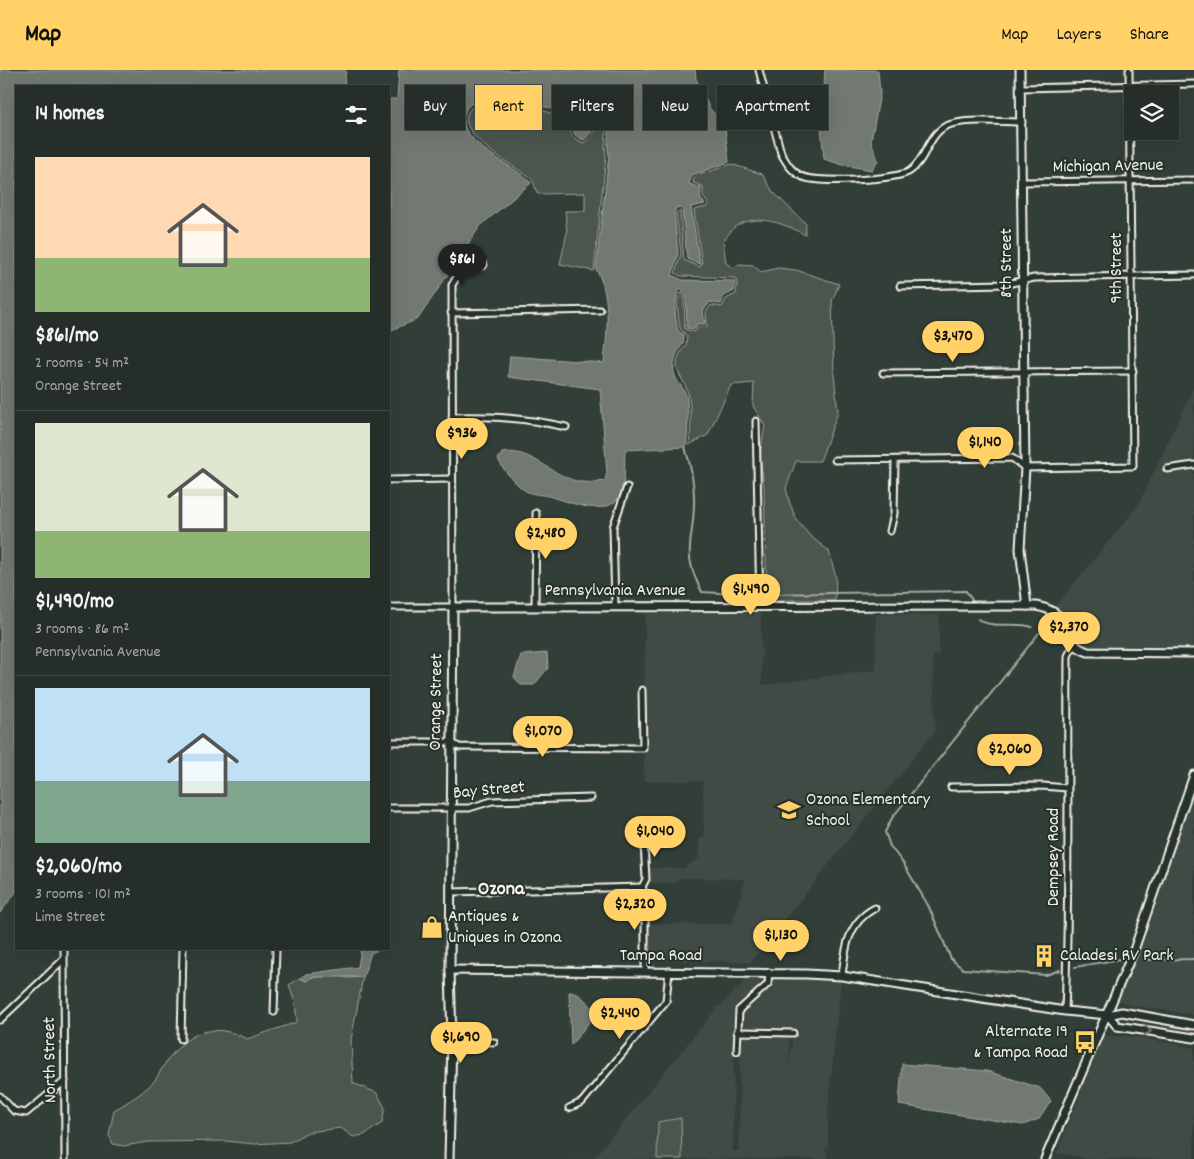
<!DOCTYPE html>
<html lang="en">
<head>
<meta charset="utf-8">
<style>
  :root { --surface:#262e2a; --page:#2e3632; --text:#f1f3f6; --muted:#a4a8a8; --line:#424a47; --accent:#ffd166 }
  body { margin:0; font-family:Dekko,sans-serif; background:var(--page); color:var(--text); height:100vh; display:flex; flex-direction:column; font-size:19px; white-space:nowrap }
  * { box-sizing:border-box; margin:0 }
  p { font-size:16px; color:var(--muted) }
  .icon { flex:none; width:28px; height:28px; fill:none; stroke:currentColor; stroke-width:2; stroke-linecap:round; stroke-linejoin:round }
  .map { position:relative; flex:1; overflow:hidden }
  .details { position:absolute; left:15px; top:15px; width:375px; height:865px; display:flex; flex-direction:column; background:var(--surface); border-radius:0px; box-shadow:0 5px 20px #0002,0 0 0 1px var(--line) }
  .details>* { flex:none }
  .guide { position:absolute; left:405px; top:15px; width:475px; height:45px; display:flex; gap:10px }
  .fabs { position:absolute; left:1124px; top:15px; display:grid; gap:10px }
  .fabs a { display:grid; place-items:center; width:55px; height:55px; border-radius:0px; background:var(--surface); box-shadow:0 5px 20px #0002,0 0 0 1px var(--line); font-size:25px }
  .price { position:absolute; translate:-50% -42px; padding:0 11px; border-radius:18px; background:var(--accent); color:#111; font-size:16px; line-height:32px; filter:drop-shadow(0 1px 2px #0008) }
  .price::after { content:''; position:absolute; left:50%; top:30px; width:15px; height:11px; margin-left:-8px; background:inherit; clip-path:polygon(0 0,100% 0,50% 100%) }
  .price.selected { background:#222; color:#fff }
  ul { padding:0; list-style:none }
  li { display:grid; align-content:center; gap:10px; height:265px; padding:0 20px }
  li+li { border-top:1px solid var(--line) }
  li span { display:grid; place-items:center; height:155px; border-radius:0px; color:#555 }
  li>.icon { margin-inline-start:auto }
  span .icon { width:90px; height:90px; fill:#fffc; stroke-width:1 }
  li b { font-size:21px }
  h2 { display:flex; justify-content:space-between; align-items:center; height:60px; padding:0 20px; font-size:21px }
  .pill { padding:0 18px; border-radius:0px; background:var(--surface); box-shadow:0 5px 20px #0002,0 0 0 1px var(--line); font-size:18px; line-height:45px }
  .pill.selected { background:var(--accent); color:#111 }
  header { display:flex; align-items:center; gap:30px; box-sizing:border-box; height:70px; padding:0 25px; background:var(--accent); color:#111 }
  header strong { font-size:24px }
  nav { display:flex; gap:28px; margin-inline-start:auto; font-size:18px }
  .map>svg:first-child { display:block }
  .built { fill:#404b44 }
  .green { fill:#4c564f; stroke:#a0a49c }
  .water { fill:#727972; stroke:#a6a9a1 }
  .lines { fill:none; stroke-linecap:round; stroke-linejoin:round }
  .stream { stroke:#a6a9a1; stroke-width:2 }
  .street-casing { stroke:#f4f1e8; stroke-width:9 }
  .secondary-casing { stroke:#f4f1e8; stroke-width:11 }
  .street { stroke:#26332d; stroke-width:5 }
  .secondary { stroke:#26332d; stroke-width:7 }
  .oneway { stroke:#6e766e }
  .labels { text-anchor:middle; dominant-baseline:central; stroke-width:4; stroke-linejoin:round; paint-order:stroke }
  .street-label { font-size:18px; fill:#f4f1e8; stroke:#26332d }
  .poi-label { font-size:18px; fill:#f4f1e8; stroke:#26332d; text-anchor:start }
  .quarter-label { font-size:20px; font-weight:bold; fill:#f4f1e8; stroke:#26332d }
</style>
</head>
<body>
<header>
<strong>Map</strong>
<nav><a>Map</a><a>Layers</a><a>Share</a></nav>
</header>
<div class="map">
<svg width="1194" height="1089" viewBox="0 0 1194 1089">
  <rect width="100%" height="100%" fill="#323e38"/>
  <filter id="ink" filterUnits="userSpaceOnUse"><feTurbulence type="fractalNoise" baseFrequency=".02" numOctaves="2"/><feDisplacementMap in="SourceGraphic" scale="10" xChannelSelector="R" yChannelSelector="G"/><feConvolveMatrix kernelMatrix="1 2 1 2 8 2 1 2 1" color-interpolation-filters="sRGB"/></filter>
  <g filter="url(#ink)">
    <g class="built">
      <path d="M1194,317v74l-31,5 1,7 30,-4v180l-105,-1 -20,-21 -6,-13 -8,-7 82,-100z"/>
      <path d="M645,543h116l1,72 114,-15v-56l63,1v40h-6l2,76 -184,231 -103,-2v-36h84l13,-45 -64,-1 -7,5h-25v-15h35l15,-10v-19l5,-1 -1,-57h-59z"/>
      <path d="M1194,723v222l-64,-10 -12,-5z"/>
      <path d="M750,906h15v6l-28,25 -3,8 -1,136h6l1,-116 50,2 -1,34 4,-38 3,8v-12l-56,-1 2,-16 28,-25 2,-11 69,4 -13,129v39l-3,-2 3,13h-146l-1,-41 -23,4 -1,37h-93l30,-1 123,-150z"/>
      <path d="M1103,966l35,1 56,11v111h-106l-31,-6z"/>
    </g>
    <g class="green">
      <path d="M494,35c29,3 68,-1 79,32l10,6c16,-8 9,-23 15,-36l6,-1c6,16 -1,33 2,50l-12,115 -34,-7 7,-32 -2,-21h20v-18l-47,1c-4,-6 -3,-12 -8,-16 -16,-13 -70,-40 -63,-64 4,-11 18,-9 27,-9z"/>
      <path d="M731,94l31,10 11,18 33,32 -1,11c-19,-11 -47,-22 -69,-9 -5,4 -9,11 -13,15l3,22 7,5 6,-4 14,1 8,7 17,-4 18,2 43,14 -7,17 2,74 4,37 -18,49h-24l-10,27 3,13 7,18 14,17 19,15 7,27 -1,22h-68l-3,-112 -4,-34 5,-28 -12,-20 1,-23 -23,2 -23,50 -19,10c2,-16 3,-31 0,-47 -3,-22 -24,-29 -3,-53l1,-9 -7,-7 -2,-15 -1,-13 4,-8 3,1 1,35 10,3 3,-5h9l-1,-15 5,-7 11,2 4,-8 10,-5 1,-12 -2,-4 -54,-2 -6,-3 6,-19 -5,-42 4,-1 4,49 16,7 2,-4 -8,-53 13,-3 1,-4 -5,-6v-11l-10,-3 1,-6z"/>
      <path d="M341,906l7,2 15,-1 -12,63 2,43 24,10 8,15 -3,15 -18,12 -11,2 -12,-9 -33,4 -18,10 -36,2 -28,-3 -78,1 -24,4 -11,-2 -4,-9 5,-25c14,-8 30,-17 41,-30 4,-5 6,-11 10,-16 21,-32 48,-43 82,-25l50,-17 -2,-19 -6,-18 11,-7 7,3 5,-4z"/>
      <path d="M681,1048l1,41h-25l1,-37z"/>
    </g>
    <g class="water">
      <path d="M0,0h346l-2,16h-328v806l-16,21z"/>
      <path d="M399,0h296l1,9 13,28 16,21 4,34 -37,13 -3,9 12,4 -1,10 5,6 -14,3 9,57 -13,-5 -5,-50 -4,-2 -4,4 4,43 -6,21 10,5 53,1 -1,10 -10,5 -3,8 -11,-2 -7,9 2,13h-9l-1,5 -8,-1 -1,-35 -7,-4c-6,15 -4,27 -1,42l6,4 -1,9c-7,7 -12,22 -8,32 4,10 10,11 12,24 2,16 1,31 -1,47l-61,3c-1,14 2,42 -10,52 -19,14 -48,-2 -67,-6 -8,-2 -18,-1 -25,-7 -8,-6 -20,-19 -25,-30l4,-6c30,-6 52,26 80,29 7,1 16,0 23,-1l2,-9 -7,-83 -92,-12 2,-21 94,7c3,-31 8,-66 -8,-94l13,-114c-4,-16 4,-34 -3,-51l-4,-3 -6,3c-5,12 0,30 -13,36l-8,-5c-3,-12 -13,-24 -25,-27 -11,-3 -67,-9 -77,-5 -11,4 -12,22 -5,30 16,22 44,31 63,50l-51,43 -62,93 -29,12v-232h8z"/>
      <path d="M825,0h53l2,24 -9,47 7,19 -6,10 -29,-5 -19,-6 -3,-32z"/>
      <path d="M547,583l1,15 -14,17h-13l-7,-8 7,-22z"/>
      <path d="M361,879h20l-10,4 -8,24h-51l-5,4 -7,-3 6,-4 52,-7z"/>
      <path d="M569,922c13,0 19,14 29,19l-27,34z"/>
      <path d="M902,994l85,7 53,17 11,13 -12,18 -16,6 -124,-20z"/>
    </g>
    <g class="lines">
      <g class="stream">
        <path d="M685,377c6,19 10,37 9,58 -1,40 -13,47 8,87l53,3"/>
        <path d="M765,524l201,-3 6,9"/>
        <path d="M978,549c15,11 37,2 54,8"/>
        <path d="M1039,563l-147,185 -7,14 5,14 13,17 26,44 22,52 12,10 83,6 14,-5"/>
        <path d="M1146,890l48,-1"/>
        <path d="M1075,897l45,-8"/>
      </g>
      <defs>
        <g id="street">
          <path d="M759,0l22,83c5,9 10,18 20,23 14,8 96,4 109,-5 16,-11 18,-36 36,-45 17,-8 55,-4 76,-4"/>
          <path d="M1022,18l172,-4"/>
          <path d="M1023,112l171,-2"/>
          <path d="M900,216l107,-2 27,-6 160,-3"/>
          <path d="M451,243l149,-3"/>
          <path d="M883,303l250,-2"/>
          <path d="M452,347c42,-1 73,1 114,10"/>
          <path d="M756,351l4,184"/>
          <path d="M835,390l177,-2 13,10 108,-2 -4,-396"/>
          <path d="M1167,399l27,-4"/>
          <path d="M389,410l62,-1"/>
          <path d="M890,461l4,-17 1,-54"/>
          <path d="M535,536l1,-93"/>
          <path d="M615,536l-2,-79 14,-40"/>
          <path d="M389,537h64l-1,-322 6,-10 26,-10"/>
          <path d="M389,672h62l8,5 184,1 -1,-58"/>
          <path d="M951,717l92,-1 24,2"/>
          <path d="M389,738h80l23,-7 99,-3"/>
          <path d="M642,817l3,7v77"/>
          <path d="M642,817l4,-8 -3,-55"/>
          <path d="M451,822l191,-5"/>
          <path d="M64,879l1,210"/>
          <path d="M842,906c3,-28 6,-54 33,-68"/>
          <path d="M1065,941c5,-119 2,-237 3,-355l6,-12"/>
          <path d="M274,942l2,-63"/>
          <path d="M0,950l63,-60"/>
          <path d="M737,962l56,1"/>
          <path d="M181,969l2,-90"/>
          <path d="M452,970l42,2"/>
          <path d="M737,981l2,-41 29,-26 1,-12"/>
          <path d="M0,1026l14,15 12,2 39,-32"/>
          <path d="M569,1038l13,-6 84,-101 3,-30"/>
        </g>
        <g id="secondary">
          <path d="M1020,0l5,398 -5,81 7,57"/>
          <path d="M450,900l357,4 35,2 223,35 43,4 14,-3 72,13"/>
          <path d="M1108,945l9,11 77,12"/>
          <path d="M449,1089l3,-119 -2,-70 3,-363 583,-1c41,7 20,35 52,46l106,1"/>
          <path d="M1045,1089l89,-209 60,-175"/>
        </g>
      </defs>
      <use href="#street" class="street-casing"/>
      <use href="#secondary" class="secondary-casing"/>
      <use href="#street" class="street"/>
      <use href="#secondary" class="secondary"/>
    </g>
    <defs><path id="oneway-chevron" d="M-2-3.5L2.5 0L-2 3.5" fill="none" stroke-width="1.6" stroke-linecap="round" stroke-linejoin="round" transform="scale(1.25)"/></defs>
    <use class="oneway" href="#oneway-chevron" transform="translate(1148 961) rotate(9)"/>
  </g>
  <defs>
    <symbol id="school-bare" viewBox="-9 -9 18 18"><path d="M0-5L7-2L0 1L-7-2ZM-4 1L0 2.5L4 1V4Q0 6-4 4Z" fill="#ffd166" stroke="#26332d" stroke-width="2.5" paint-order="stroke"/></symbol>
    <symbol id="shop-bare" viewBox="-9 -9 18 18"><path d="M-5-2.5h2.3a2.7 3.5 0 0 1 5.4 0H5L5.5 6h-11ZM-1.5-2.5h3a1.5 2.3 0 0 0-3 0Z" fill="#ffd166" stroke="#26332d" stroke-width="2.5" paint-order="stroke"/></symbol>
    <symbol id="building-bare" viewBox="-9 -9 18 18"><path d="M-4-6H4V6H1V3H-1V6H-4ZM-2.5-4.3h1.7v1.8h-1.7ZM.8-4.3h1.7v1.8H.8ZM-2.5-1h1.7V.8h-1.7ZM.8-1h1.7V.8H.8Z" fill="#ffd166" stroke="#26332d" stroke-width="2.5" paint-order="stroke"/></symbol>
    <symbol id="bus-bare" viewBox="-9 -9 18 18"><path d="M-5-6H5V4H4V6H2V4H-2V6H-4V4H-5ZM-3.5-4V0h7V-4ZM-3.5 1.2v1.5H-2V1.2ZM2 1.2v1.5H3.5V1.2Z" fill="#ffd166" stroke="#26332d" stroke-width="2.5" paint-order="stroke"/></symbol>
  </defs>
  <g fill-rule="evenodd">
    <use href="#school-bare" x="773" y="724" width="32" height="32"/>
    <use href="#shop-bare" x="416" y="841" width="32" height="32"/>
    <use href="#building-bare" x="1028" y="870" width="32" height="32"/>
    <use href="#bus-bare" x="1069" y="956" width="32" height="32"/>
  </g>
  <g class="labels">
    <g class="street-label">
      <text transform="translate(1108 97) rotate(-1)">Michigan Avenue</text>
      <text transform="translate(1007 193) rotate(-90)">8th Street</text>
      <text transform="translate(1117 198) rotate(-90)">9th Street</text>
      <text x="615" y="521">Pennsylvania Avenue</text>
      <text transform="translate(437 632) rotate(-89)">Orange Street</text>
      <text transform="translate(489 721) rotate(-5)">Bay Street</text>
      <text transform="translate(1054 787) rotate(-90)">Dempsey Road</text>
      <text x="661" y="886">Tampa Road</text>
      <text transform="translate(51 990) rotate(-91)">North Street</text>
    </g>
    <g class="poi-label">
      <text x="806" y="730">Ozona Elementary<tspan x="806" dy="21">School</tspan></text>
      <text x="448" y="847">Antiques &amp;<tspan x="448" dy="21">Uniques in Ozona</tspan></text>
      <text x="1060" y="886">Caladesi RV Park</text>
      <text x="1068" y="962" text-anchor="end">Alternate 19<tspan x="1068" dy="21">&amp; Tampa Road</tspan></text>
    </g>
    <g class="quarter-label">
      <text x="501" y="820">Ozona</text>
    </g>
  </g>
</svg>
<div class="fabs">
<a><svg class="icon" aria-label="layers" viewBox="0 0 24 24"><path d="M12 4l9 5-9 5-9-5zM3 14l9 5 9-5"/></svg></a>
</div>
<b class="price selected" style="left:462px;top:216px">$861</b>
<b class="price" style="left:953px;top:293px">$3,470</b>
<b class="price" style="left:462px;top:390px">$936</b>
<b class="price" style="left:985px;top:399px">$1,140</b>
<b class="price" style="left:546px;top:490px">$2,480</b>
<b class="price" style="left:751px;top:546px">$1,490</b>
<b class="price" style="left:1069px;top:584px">$2,370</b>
<b class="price" style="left:543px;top:688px">$1,070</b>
<b class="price" style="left:1010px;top:706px">$2,060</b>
<b class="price" style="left:655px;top:788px">$1,040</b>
<b class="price" style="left:635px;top:861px">$2,320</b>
<b class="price" style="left:781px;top:892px">$1,130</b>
<b class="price" style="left:620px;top:970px">$2,440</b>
<b class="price" style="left:461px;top:994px">$1,690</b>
<div class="guide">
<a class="pill">Buy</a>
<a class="pill selected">Rent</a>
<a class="pill">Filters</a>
<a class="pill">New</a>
<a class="pill">Apartment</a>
</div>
<section class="details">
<h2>14 homes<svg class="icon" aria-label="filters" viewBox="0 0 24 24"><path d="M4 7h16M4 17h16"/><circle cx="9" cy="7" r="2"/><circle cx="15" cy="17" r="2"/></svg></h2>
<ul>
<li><span style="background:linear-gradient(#ffd9b3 65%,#8fb573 0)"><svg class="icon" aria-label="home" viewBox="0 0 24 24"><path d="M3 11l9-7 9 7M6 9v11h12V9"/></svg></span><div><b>$861/mo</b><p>2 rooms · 54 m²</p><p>Orange Street</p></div></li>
<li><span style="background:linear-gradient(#dfe7d0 70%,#8fb573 0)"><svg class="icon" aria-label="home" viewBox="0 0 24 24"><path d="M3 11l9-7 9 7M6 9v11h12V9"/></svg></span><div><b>$1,490/mo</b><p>3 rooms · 86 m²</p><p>Pennsylvania Avenue</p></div></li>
<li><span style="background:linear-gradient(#bfe0f5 60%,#7fa58c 0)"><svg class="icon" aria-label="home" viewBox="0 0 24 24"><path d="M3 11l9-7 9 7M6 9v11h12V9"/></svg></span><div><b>$2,060/mo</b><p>3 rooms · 101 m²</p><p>Lime Street</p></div></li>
</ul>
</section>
</div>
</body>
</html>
